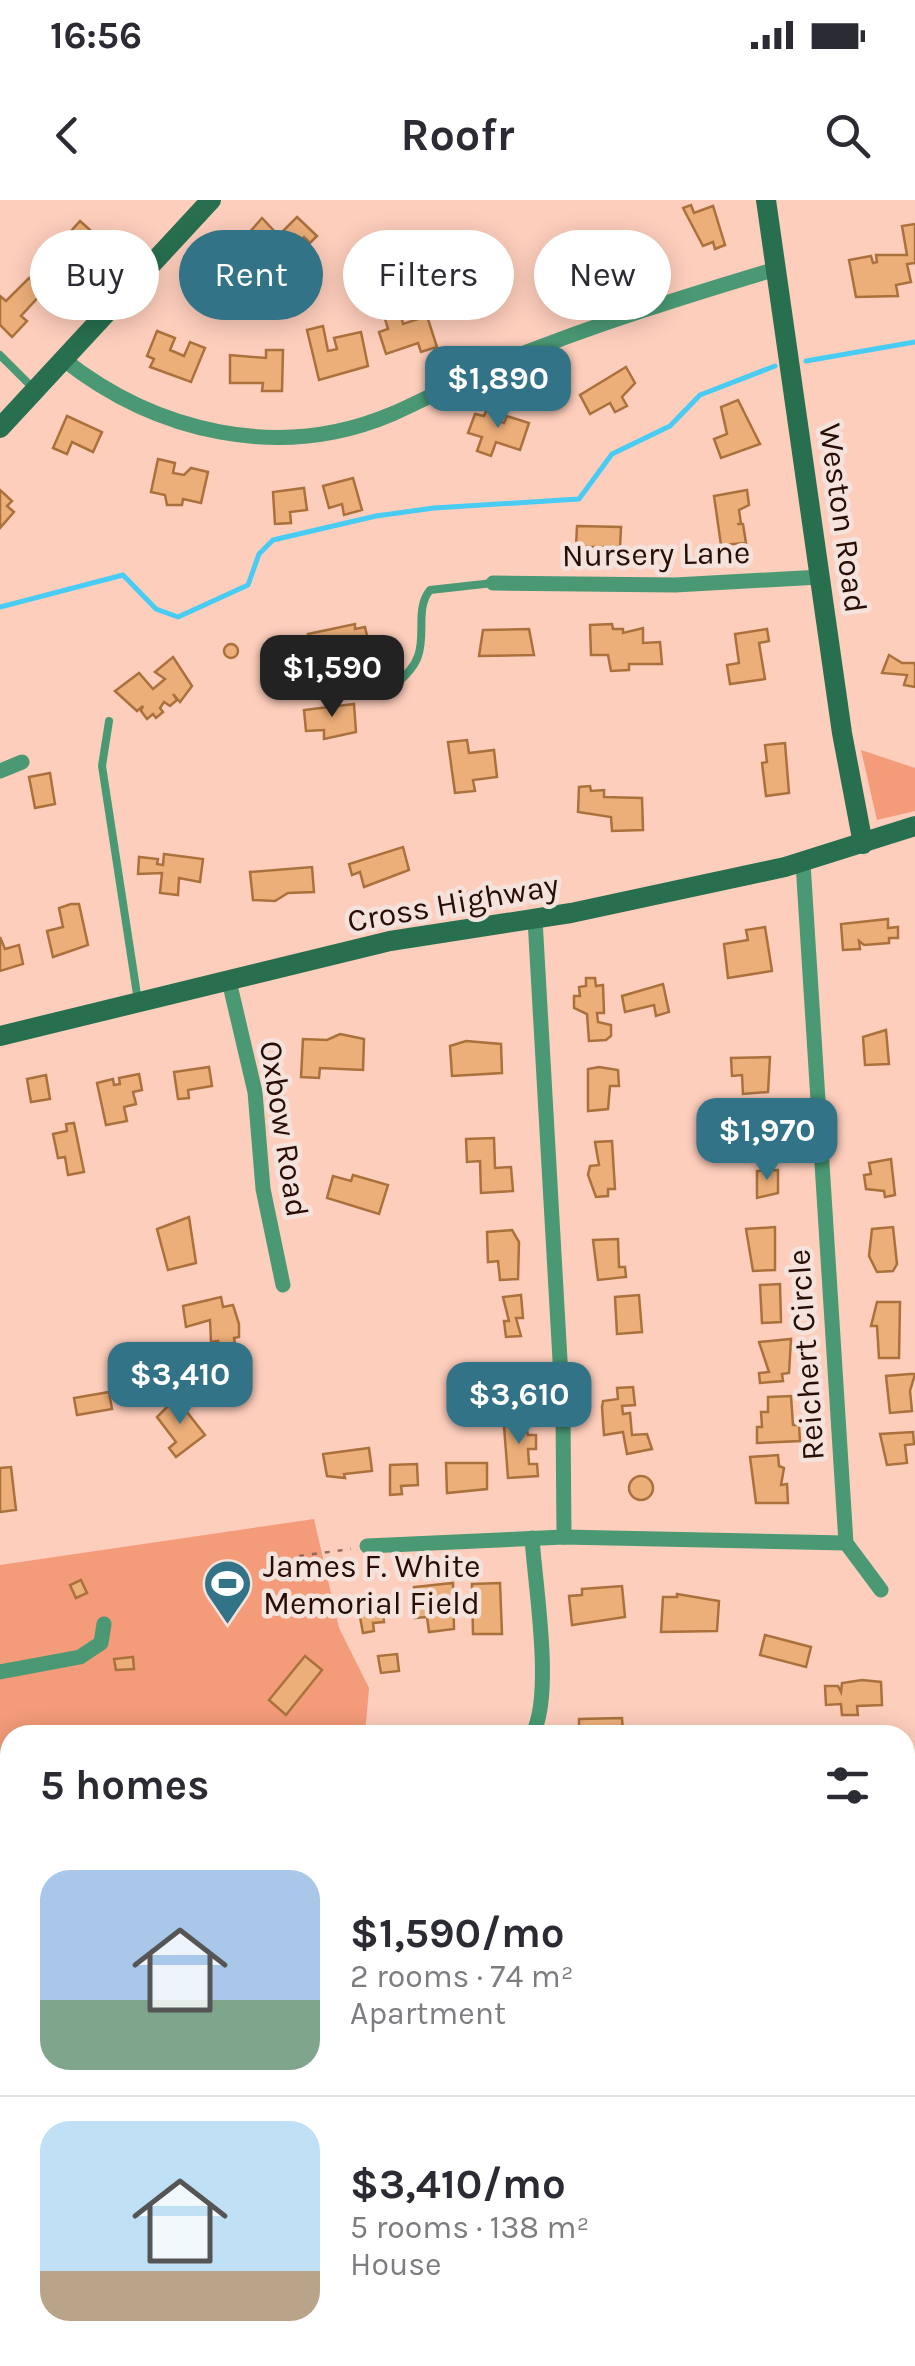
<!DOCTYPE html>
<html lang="en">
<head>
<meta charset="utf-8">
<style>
  :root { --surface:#fff; --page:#f2f2f3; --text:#2b2b33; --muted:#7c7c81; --line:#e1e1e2; --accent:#337387 }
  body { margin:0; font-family:Karla,sans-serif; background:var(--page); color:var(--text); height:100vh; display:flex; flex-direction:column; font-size:38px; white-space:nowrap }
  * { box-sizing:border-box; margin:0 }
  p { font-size:32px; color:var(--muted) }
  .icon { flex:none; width:55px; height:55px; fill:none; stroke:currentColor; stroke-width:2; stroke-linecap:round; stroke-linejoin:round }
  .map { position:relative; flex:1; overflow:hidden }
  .sheet { position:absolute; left:0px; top:1525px; width:915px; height:642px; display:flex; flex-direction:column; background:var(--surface); border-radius:30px 30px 0 0; box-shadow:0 5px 25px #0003 }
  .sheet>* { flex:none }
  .banner { position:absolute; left:30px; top:30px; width:855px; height:90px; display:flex; gap:20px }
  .price { position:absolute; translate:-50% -85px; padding:0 22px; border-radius:20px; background:var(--accent); color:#fff; font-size:32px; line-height:65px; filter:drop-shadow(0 2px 5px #0008) }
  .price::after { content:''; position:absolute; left:50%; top:60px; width:30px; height:22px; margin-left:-15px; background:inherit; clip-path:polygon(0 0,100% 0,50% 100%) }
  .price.selected { background:#222; color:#fff }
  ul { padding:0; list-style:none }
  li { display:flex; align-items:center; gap:30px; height:250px; padding:0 40px }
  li+li { border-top:2px solid var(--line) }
  li span { display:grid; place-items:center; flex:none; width:280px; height:200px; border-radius:30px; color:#555 }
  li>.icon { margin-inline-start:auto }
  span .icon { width:120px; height:120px; fill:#fffc; stroke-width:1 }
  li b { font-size:42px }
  h2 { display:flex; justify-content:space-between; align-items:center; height:120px; padding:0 40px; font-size:42px }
  .tag { padding:0 35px; border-radius:45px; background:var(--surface); box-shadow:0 5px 25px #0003; font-size:35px; line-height:90px }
  .tag.selected { background:var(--accent); color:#fff }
  .status { display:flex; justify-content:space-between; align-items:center; height:70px; padding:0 50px; background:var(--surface); direction:ltr }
  .status svg { height:28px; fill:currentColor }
  header { display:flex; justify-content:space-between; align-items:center; height:130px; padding:0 40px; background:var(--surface); font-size:45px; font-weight:700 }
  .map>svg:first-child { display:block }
  .green { fill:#f49b79 }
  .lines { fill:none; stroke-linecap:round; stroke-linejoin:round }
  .stream { stroke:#48ccf3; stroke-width:5 }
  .building { fill:#edaf7a; stroke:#aa713d; stroke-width:2.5 }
  .path { stroke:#8f6a5d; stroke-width:2.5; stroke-dasharray:5 8; stroke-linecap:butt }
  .lane { stroke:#4a9974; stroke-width:8 }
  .street { stroke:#4a9974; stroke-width:15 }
  .secondary { stroke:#276f4f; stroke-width:20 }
  .labels { text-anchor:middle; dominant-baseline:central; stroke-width:9; stroke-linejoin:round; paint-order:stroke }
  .street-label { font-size:32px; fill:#280d04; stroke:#f4e3dd }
  .poi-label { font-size:32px; fill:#280d04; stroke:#f4e3dd; text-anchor:start }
</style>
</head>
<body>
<div class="status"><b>16:56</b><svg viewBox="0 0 49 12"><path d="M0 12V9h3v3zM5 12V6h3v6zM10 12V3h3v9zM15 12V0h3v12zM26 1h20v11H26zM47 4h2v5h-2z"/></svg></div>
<header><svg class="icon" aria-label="back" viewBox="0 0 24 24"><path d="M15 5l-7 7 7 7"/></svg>Roofr<svg class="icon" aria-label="search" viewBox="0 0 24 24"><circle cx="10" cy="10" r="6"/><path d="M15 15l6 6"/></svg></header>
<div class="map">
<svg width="915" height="2166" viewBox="0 0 915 2166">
  <rect width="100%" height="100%" fill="#fecebc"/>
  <g class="green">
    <path d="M861,550l54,18v43l-38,9z"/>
    <path d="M314,1319l25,109 30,60 -4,47h-355v367l-10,-70v-467z"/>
  </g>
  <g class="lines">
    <g class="stream">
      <path d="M806,161l109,-19"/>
      <path d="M0,407l123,-32 33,34 22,8 70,-32 11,-31 14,-14 103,-24 58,-8 145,-9 33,-45 58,-28 30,-31 75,-29"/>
    </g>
  </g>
  <g class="building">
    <path d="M691,5l3,8 19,-7 12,39 -10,4 -2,-7 -10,4 -20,-38z"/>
    <path d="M297,17l20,19 -7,7 -6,-6 -7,8 -14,-14z"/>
    <path d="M262,18l16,17 -25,17 -11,-11z"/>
    <path d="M80,21l28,25 -8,8 -5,-5 -11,13 5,4 -8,9 -27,-24 10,-12 5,5 8,-9 -5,-5z"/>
    <path d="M915,24v39l-8,1 4,18 -15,3 2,11 -42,1 -7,-37 22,-4 2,7 4,-1 -1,-7h31l-5,-29z"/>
    <path d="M488,57l19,11 -27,43 -18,-11z"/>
    <path d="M29,78l14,14 -22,24 6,5 -15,16 -12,-12v-29l6,5z"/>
    <path d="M401,115l2,9 24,-8 10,31 -16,5 -3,-9 -32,11 -7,-22 9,-3 -3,-10z"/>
    <path d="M323,126l5,25 9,-2 -3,-11 27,-6 7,34 -49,14 -12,-50z"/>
    <path d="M157,131l18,7 -5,12 14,6 6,-14 15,6 -14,34 -41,-15 4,-8 -7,-3z"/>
    <path d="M266,150h17l-1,41h-20l1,-8h-33v-28l36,3z"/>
    <path d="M626,167l9,16 -13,14 5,9 -12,6 -5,-9 -20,11 -10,-19z"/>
    <path d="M738,200l22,44 -39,14 -7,-19 13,-5 -6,-27z"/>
    <path d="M487,209l15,5 -3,7 5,2 3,-7 22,7 -9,27 -24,-8 -5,14 -14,-5 5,-14 -14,-4 7,-19 9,2z"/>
    <path d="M67,216l35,16 -9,20 -21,-10 -5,12 -14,-6z"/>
    <path d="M158,259l17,4 -2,10 11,2 7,-7 17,4 -7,31 -18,-4 -1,6h-15l-2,-10 -14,-3z"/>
    <path d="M353,278l9,32 -18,5 -2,-11 -13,4 -6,-22z"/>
    <path d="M304,288l3,22 -17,2 1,11 -16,1 -2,-32z"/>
    <path d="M0,290l12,11 -5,5 7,6 -14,16z"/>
    <path d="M747,290l2,15 -10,5 2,14h-4h6l3,19 -25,2 -7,-49z"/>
    <path d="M577,326l44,1 -1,20h-44z"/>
    <path d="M355,424v5l10,-2 3,13 -56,15 -4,-21z"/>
    <path d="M612,424l1,5h10v4l20,-5v15l17,-1 2,22h-33v6l-18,1 -3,-16h-17l-1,-30z"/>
    <path d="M529,429l5,26 -55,1 4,-26z"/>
    <path d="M767,429l2,12 -10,2 6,36 -35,5 -3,-19 12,-2 -4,-29z"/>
    <circle cx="231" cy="451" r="7"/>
    <path d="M889,455l13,8h13v24l-11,-2 3,-10 -25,-2z"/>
    <path d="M173,457l19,29 -12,16 -7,-8 4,6 -7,6 -6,-4 -4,6 3,4 -7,6 -3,-4 -6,5 -6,-8 2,-5 -6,5 -22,-20 24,-18 14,16 12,-10 -10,-7z"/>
    <path d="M354,504l2,28 -32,7v-9l-18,1 -2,-21z"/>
    <path d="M467,540l2,13 25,-3 3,27 -24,3 2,11 -20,2 -7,-51z"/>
    <path d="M785,543l4,50 -23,3 -4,-33 5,-1 -2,-17z"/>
    <path d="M50,573l5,31 -20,4 -6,-31z"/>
    <path d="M590,586l1,5 13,-1v7l38,1 1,32 -31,1 -1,-14 -33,-5 1,-25z"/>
    <path d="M403,647l6,23 -45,17 -4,-15 -8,3 -3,-11z"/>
    <path d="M164,654l39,5 -3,23 -21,-4 -1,17 -18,-2 2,-20 -24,1 1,-17 19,2 -1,5 6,1z"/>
    <path d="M312,667l2,25 -26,1 -13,8 -22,-1 -3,-28z"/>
    <path d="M71,704h8l9,41 -35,12 -6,-26 16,-4 -4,-19z"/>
    <path d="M888,719v9l10,-1v11h-9v5l-25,2 -5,-4 1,8 -17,1 -2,-26z"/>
    <path d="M765,727l7,44 -44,7 -4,-34 24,-4 -2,-10z"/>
    <path d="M0,737l5,12 14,-4 4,19 -23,7z"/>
    <path d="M586,778h9l1,8 7,-1 1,28h-7l1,9 13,3v11l-5,4 -17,1 -2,-27 -13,-6v-12h6l-1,-9 7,-1z"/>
    <path d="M663,784l6,28 -13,4 -2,-11 -29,7 -3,-16z"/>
    <path d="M886,830l3,34 -24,1 -2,-28z"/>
    <path d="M340,834l24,5 -1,31 -43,-2 -1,10 -18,-1 2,-38 24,1z"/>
    <path d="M466,841l35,3 1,29 -50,3 -2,-30z"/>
    <path d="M770,857l-2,35 -25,2 -1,-19 -10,1 -1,-18z"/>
    <path d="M209,867l3,19 -24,4 1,8 -11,1 -4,-27z"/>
    <path d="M599,867l19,3 1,16h-9l-2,23 -20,2v-42z"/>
    <path d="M139,874l3,16 -9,2 3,12 -12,3 3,14 -21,4 -9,-42 16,-4 1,6 6,-1 -1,-6z"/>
    <path d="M46,875l4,24 -19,3 -4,-23z"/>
    <path d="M281,878l6,35 -15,2 -5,-35z"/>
    <path d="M768,913l2,30h-8l1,13 -16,1v-43z"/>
    <path d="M74,923l10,49 -16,3 -3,-18 -7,1 -5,-24 14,-3 -1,-7z"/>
    <path d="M494,938l1,30 16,-1 2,24 -32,2 -1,-32 -13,1 -1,-23z"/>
    <path d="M612,941l3,48h-7v7l-12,1 -8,-22 2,-9 9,-1 -4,-23z"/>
    <path d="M891,959l4,36 -10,2 -1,-6 -18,-2 -2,-14 7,-1 -2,-11z"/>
    <path d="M778,970v23l-21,5v-27z"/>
    <path d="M353,975l35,10 -9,29 -52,-16 6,-22 18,5z"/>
    <path d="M189,1017l7,46 -28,7 -11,-41z"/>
    <path d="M775,1027v43l-22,1 -7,-42z"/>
    <path d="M893,1027l4,37 -4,7 -16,1 -8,-16 3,-27z"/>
    <path d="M512,1030l7,12 -1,37 -18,1 -2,-19 -10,1 -1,-30z"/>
    <path d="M618,1039l1,28h6l1,10 -28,3 -5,-40z"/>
    <path d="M780,1084l1,38 -19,1 -2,-38z"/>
    <path d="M521,1095l2,23h-7l5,18 -15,1 -2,-16h5l-6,-24z"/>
    <path d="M639,1095l3,37 -25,2 -2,-37z"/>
    <path d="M221,1097l2,10 10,-2 6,19v13l-5,1 2,12 -16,2 -2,-11 -7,1 -1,-22 -24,7 -3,-21z"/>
    <path d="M877,1102h23l-1,56h-20l-2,-32h-6z"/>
    <path d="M791,1139l-2,34 -7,1 1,7 -23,2 -1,-10 10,-1 -10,-30z"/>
    <path d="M910,1174h5l-5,17 2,20 -22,2 -4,-37z"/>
    <path d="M633,1187l2,18 -13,1 1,8 7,-1 2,22 15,-1 5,15 -25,5 -4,-22 -19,3 -2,-28 1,-6 15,-2 -1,-11z"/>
    <path d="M109,1192l3,17 -35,6 -3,-17z"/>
    <path d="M791,1196l2,29h6l1,16 -43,2v-16h5l-1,-15h7v-15z"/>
    <path d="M176,1198l29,37 -29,22 -7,-9 7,-6 -19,-25z"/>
    <path d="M523,1213l5,22h8v14h-8l1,15h8l1,12 -30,2 -4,-52h3l-1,-12z"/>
    <path d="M913,1232l1,12 -9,1 2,18 -20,2 -7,-31z"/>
    <path d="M369,1248l3,23 -28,3 1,4 -18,-2 -4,-22z"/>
    <path d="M778,1255l1,11 5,2 -3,17 6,-1 1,19h-32l-6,-46z"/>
    <path d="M446,1263h41v26l-40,4z"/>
    <path d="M417,1264l1,21 -17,1 1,8 -12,1v-30z"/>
    <path d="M11,1267l5,43 -16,2v-44z"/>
    <circle cx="641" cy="1288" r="12"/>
    <path d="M81,1380l6,13 -11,5 -6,-13z"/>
    <path d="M453,1383l1,46 -25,3 -2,-15 -12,1 -1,-31z"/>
    <path d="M500,1383l2,51h-29l-1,-50z"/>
    <path d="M622,1386l3,31 -53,8 -3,-29 13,-1v-6z"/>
    <path d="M677,1394l42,7 -2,30 -56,1 2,-35h14z"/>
    <path d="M381,1399l3,23 -11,1 1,8 -11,2 -6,-32z"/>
    <path d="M765,1435l46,12 -5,20 -46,-12z"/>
    <path d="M397,1454l2,17 -18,2 -3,-17z"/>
    <path d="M305,1456l17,14 -36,45 -17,-15z"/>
    <path d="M133,1457l1,12 -18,1 -2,-11z"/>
    <path d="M862,1480l19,2 1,23 -25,1 1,9h-16l-1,-11 -15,1 -1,-19h13l3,6 1,-9z"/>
    <path d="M622,1518l1,15 11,2h-55v-16z"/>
    <path d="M915,1764v31l-9,1 -1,-30z"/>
    <path d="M166,2158h47l-21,8h-23z"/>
    <path d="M724,2158h21l1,6 -21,2z"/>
  </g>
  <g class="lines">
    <path class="path" d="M299,1356l52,-7"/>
    <g class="lane">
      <path d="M0,155l32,32"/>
      <path d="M392,489c9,-10 22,-20 26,-33 8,-21 -3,-48 12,-66l63,-7"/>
      <path d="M109,521l-7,45 36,235"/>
    </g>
    <g class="street">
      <path d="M63,159c92,73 216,103 329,55 39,-17 77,-39 117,-55 87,-35 177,-63 267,-90"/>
      <path d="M493,383l182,2 145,-8"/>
      <path d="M0,571l22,-9"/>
      <path d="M803,663l43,680 35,47"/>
      <path d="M535,719l28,494 1,124"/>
      <path d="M229,781l26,111 8,97 20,96"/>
      <path d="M367,1346l197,-9 282,6"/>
      <path d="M0,1472l80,-15 21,-14 3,-19"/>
      <path d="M532,1535c22,-39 3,-149 0,-197"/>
      <path d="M0,1711l10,-1"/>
      <path d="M905,1720l10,2"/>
      <path d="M905,1938l10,-3"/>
      <path d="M616,2158l1,8"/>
      <path d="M22,2166l24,-3"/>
      <path d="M353,2166l34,-8"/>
    </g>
    <g class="secondary">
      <path d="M766,0l76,533 21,111"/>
      <path d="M0,228l211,-228"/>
      <path d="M0,836l390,-95 181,-28 214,-46 130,-41"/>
      <path d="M0,1878l10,63"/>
      <path d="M45,2158l1,8"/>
    </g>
  </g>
  <defs>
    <symbol id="stadium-pin" viewBox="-11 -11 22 30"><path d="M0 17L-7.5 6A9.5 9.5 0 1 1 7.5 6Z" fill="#337387" stroke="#f4e3dd"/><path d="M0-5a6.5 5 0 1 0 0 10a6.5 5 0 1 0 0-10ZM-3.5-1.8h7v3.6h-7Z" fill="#fff"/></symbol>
  </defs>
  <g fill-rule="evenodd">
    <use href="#stadium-pin" x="200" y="1356" width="55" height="75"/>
  </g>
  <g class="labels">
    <g class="street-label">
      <text transform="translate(843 318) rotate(82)">Weston Road</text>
      <text transform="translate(656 354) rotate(-1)">Nursery Lane</text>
      <text transform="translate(453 703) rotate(-10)">Cross Highway</text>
      <text transform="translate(284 929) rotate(81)">Oxbow Road</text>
      <text transform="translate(806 1155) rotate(-94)">Reichert Circle</text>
    </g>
    <g class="poi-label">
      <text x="263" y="1366">James F. White<tspan x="263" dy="37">Memorial Field</tspan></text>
    </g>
  </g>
</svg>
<b class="price" style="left:498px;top:231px">$1,890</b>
<b class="price selected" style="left:332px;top:520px">$1,590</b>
<b class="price" style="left:767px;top:983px">$1,970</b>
<b class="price" style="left:180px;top:1227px">$3,410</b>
<b class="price" style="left:519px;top:1247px">$3,610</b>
<div class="banner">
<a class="tag">Buy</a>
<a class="tag selected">Rent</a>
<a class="tag">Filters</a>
<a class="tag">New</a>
</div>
<section class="sheet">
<h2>5 homes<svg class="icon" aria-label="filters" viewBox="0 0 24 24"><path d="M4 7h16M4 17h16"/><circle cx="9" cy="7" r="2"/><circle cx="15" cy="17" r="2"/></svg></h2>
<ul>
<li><span style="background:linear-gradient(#a9c7e8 65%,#7fa58c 0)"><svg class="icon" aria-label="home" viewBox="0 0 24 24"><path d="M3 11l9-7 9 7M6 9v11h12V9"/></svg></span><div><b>$1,590/mo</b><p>2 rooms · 74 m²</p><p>Apartment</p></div></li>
<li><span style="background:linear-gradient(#bfe0f5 75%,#b9a48a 0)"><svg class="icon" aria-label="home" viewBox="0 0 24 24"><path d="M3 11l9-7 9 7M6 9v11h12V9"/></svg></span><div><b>$3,410/mo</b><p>5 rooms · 138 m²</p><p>House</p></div></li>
</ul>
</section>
</div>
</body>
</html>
